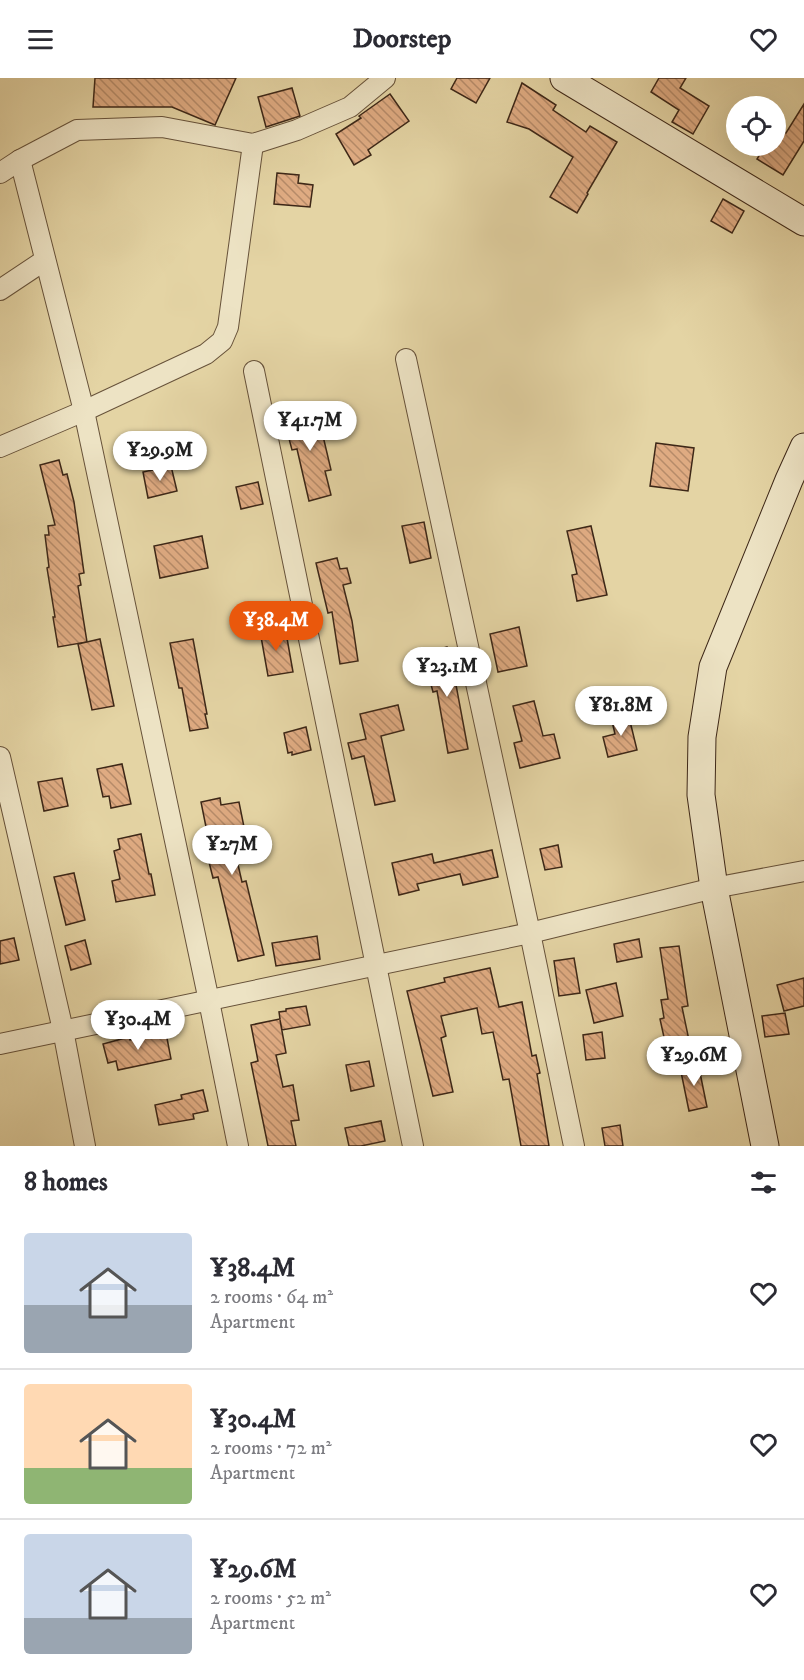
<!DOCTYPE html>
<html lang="en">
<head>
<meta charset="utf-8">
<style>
  :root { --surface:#fff; --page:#f2f2f3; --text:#2b2b33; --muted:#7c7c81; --line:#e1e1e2; --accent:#ea580c }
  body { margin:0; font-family:"IM FELL DW Pica",serif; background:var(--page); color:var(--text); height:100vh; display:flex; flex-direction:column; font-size:22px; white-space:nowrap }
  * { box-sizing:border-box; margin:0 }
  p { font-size:20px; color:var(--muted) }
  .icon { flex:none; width:33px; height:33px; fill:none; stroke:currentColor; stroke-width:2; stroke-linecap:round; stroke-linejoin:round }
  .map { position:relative; height:1068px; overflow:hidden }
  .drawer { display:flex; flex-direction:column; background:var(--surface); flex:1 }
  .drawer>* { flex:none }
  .fabs { position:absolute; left:726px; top:18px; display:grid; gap:12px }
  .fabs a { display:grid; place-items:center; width:60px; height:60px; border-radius:50%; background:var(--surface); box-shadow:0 6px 24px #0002; font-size:30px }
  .price { position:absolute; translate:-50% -51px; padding:0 14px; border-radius:21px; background:#fff; color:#222; font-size:20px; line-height:39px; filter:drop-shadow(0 2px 3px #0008) }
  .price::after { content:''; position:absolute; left:50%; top:36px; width:18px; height:14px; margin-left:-9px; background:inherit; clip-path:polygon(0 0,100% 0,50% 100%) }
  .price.current { background:var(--accent); color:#fff }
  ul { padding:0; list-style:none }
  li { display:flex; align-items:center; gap:18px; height:150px; padding:0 24px }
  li+li { border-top:2px solid var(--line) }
  li span { display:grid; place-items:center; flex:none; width:168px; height:120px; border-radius:6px; color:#555 }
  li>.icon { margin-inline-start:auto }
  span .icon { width:72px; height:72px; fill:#fffc; stroke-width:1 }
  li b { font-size:26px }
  h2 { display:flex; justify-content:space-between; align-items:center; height:72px; padding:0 24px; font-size:26px }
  header { display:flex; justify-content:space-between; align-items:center; height:78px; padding:0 24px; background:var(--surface); font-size:27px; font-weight:800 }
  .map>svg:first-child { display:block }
  .building { fill:url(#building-back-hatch); stroke:#3d2717; stroke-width:1.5 }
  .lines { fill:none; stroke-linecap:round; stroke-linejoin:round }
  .street-casing { stroke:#67523a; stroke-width:22 }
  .secondary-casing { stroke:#3d2717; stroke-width:29 }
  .street { stroke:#ede3c4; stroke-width:20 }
  .secondary { stroke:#ede3c4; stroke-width:27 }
</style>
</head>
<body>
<header><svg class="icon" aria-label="menu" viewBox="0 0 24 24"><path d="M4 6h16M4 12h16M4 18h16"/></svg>Doorstep<svg class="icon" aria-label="heart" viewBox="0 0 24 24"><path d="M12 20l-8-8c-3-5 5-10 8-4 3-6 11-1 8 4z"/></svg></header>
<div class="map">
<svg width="804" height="1068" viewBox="0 0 804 1068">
  <defs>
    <pattern id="building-back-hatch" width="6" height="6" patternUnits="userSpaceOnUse" patternTransform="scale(1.5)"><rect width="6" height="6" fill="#dfab82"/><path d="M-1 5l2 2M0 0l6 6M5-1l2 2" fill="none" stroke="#b68b69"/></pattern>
  </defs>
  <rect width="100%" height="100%" fill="#e4d4a4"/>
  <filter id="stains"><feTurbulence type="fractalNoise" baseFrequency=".00333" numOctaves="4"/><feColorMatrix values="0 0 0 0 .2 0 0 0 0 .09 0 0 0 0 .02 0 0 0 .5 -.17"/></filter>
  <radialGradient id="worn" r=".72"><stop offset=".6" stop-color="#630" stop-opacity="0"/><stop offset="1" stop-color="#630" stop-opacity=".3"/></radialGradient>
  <g class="building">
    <path d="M95,0h141l-21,47 -43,-18h-79z"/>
    <path d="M457,0h33l-14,25 -25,-14z"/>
    <path d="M659,0h27l-6,10 29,18 -16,28 -21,-12 7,-12 -28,-18z"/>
    <path d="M522,5l34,22 -3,5 33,22 4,-6 27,16 -30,51 1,1 -11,19 -27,-16 23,-40 -44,-28 -22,-7z"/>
    <path d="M292,10l8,28 -34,11 -8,-30z"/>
    <path d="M390,16l19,27 -41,29 3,5 -17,10 -18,-31 25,-16 -2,-2z"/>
    <path d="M804,26v37l-21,34 -26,-16 8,-13h11v-19l10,6z"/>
    <path d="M277,95l22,2 -1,8 15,2 -3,22 -36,-3z"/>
    <path d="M723,121l21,12 -12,22 -21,-12z"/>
    <path d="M309,327l3,16 7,-2 12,51 -6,1 6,24 -22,6 -12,-52 -5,1 -5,-19 6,-1 -5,-20z"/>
    <path d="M656,365l38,5 -6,43 -38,-5z"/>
    <path d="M59,382l4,15 4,-1 7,28 10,71 -5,1 2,11 -3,1 9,56 -29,5 -5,-30h2l-8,-49 2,-1 -4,-32h4l-1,-9 7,-1 -15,-60z"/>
    <path d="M171,388l6,25 -29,7 -5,-26z"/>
    <path d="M258,404l5,22 -22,5 -5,-22z"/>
    <path d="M424,444l7,36 -21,5 -8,-37z"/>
    <path d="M591,448l16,69 -30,6 -5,-26 5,-1 -10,-43z"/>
    <path d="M202,458l6,32 -48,10 -6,-32z"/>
    <path d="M337,480l3,11 7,-1 4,15 -8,2 9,36 6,40 -18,3 -8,-52 -4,1 -12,-50z"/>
    <path d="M285,549l8,45 -25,4 -8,-45z"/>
    <path d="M519,549l8,39 -29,6 -8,-38z"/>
    <path d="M100,561l14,67 -22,4 -14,-66z"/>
    <path d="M193,561l14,75h-2l3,14 -18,3 -8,-43h-3l-9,-45z"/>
    <path d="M447,569l11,38h-2l12,64 -20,4 -11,-62 -4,1 -10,-38z"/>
    <path d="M534,623l9,35 11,-2 6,24 -40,10 -6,-25 8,-2 -9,-35z"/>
    <path d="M398,627l6,25 -23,6 14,65 -20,4 -11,-49 -12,3 -4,-16 18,-4 -6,-25z"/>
    <path d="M628,635l9,37 -29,7 -5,-20 12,-3 -4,-17z"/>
    <path d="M306,649l5,23 -19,5v-3l-4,1 -4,-20z"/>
    <path d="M122,686l9,40 -20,4 -2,-12 -6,1 -6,-28z"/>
    <path d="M62,700l6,28 -24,5 -6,-29z"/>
    <path d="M220,720l1,7 18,-3 5,25 -14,3 12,52 4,-1 18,74 -26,6 -20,-84 -5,1 -5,-20 4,-1 -11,-55z"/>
    <path d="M141,756l8,40h2l4,21 -39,7 -4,-21 8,-2 -6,-28 6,-2 -2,-10z"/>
    <path d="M558,767l4,22 -17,3 -5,-21z"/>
    <path d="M492,772l6,27 -35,8 -3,-11 -43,10 2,6 -20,5 -7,-32 40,-9 2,9z"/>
    <path d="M74,795l11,47 -19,5 -12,-48z"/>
    <path d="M317,858l3,23 -44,7 -4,-23z"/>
    <path d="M14,860l5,22 -19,4v-23z"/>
    <path d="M639,861l3,18 -25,5 -3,-18z"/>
    <path d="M85,862l6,24 -20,6 -6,-24z"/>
    <path d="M679,868l9,60 -6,1 8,38 -23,6 -7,-32 4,-1 -3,-18 7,-1 -8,-51z"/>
    <path d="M574,880l6,35 -21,3 -5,-35z"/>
    <path d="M490,890l9,39 23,-5 10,54 4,-1 4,18 -3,1 12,72h-28l-12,-67 -6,1 -10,-48 -11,2 -5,-26 -36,8 5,20 -5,2 12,54 -20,4 -26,-105 38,-9 -1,-4z"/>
    <path d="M804,900v28l-20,5 -7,-26z"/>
    <path d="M616,905l7,33 -29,7 -8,-33z"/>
    <path d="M306,928l4,19 -28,5 -2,-10 6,33 -10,2 7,32 10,-2 6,35 -8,1 5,25h-28l-17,-83 7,-2 -7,-36 29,-6 -1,-7 7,-1v-2z"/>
    <path d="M785,935l4,21 -24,3 -3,-21z"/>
    <path d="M602,954l3,26 -19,2 -3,-25z"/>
    <path d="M166,955l5,26 -53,11 -2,-9 -8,2 -5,-19 26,-7 1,3z"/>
    <path d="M369,983l5,25 -23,5 -5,-26z"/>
    <path d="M698,985l9,44 -18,4 -9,-44z"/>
    <path d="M203,1012l5,21 -15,3 1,5 -35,6 -4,-20 27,-6 -1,-4z"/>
    <path d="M381,1043l4,20 -24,5h-12l-4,-18z"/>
    <path d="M620,1047l3,21h-18l-3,-18z"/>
  </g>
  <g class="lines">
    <defs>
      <g id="street">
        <path d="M20,82l64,251 125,590 29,145"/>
        <path d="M0,95l20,-13 57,-30 85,-3 91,17 44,-14 53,-23 35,-29"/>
        <path d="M0,212l45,-30"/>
        <path d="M406,281l124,574 44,213"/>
        <path d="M254,293l159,775"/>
        <path d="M0,369l84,-36 122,-57 16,-13 6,-14 25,-183"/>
        <path d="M0,679l63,273 22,116"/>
        <path d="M0,966l530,-111 184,-45 90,-17"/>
      </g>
      <g id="secondary">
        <path d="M564,0l240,144"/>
        <path d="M765,1068l-51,-258 -13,-93 1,-58 11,-70 76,-187 15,-33"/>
      </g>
    </defs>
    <use href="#street" class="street-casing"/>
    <use href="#secondary" class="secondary-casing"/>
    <use href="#street" class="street"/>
    <use href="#secondary" class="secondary"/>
  </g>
  <rect width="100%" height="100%" filter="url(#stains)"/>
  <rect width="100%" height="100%" fill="url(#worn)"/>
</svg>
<div class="fabs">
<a><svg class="icon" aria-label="locate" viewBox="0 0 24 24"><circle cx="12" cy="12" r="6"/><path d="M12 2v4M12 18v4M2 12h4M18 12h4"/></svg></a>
</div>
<b class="price" style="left:310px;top:374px">¥41.7M</b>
<b class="price" style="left:160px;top:404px">¥29.9M</b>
<b class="price current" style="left:276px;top:574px">¥38.4M</b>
<b class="price" style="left:447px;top:620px">¥23.1M</b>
<b class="price" style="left:621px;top:659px">¥81.8M</b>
<b class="price" style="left:232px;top:798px">¥27M</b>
<b class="price" style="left:138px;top:973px">¥30.4M</b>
<b class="price" style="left:694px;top:1009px">¥29.6M</b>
</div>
<section class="drawer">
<h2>8 homes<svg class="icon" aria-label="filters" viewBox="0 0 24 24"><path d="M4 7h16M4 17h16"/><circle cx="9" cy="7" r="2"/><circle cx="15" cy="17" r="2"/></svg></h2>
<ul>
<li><span style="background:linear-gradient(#c9d6e8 60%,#9aa5b1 0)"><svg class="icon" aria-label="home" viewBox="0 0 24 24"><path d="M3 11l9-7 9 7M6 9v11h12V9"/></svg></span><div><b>¥38.4M</b><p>2 rooms · 64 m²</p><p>Apartment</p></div><svg class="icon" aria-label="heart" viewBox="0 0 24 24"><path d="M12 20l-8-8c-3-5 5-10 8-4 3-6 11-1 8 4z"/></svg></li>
<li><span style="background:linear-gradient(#ffd9b3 70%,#8fb573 0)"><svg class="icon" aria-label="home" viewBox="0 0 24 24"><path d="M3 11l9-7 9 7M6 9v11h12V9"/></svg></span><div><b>¥30.4M</b><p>2 rooms · 72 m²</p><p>Apartment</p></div><svg class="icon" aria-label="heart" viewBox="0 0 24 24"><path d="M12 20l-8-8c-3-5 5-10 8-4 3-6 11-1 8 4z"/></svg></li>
<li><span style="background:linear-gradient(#c9d6e8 70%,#9aa5b1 0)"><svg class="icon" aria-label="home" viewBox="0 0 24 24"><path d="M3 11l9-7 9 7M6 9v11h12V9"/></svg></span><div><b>¥29.6M</b><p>2 rooms · 52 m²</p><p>Apartment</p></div><svg class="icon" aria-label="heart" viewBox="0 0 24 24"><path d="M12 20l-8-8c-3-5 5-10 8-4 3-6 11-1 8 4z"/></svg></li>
</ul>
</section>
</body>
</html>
